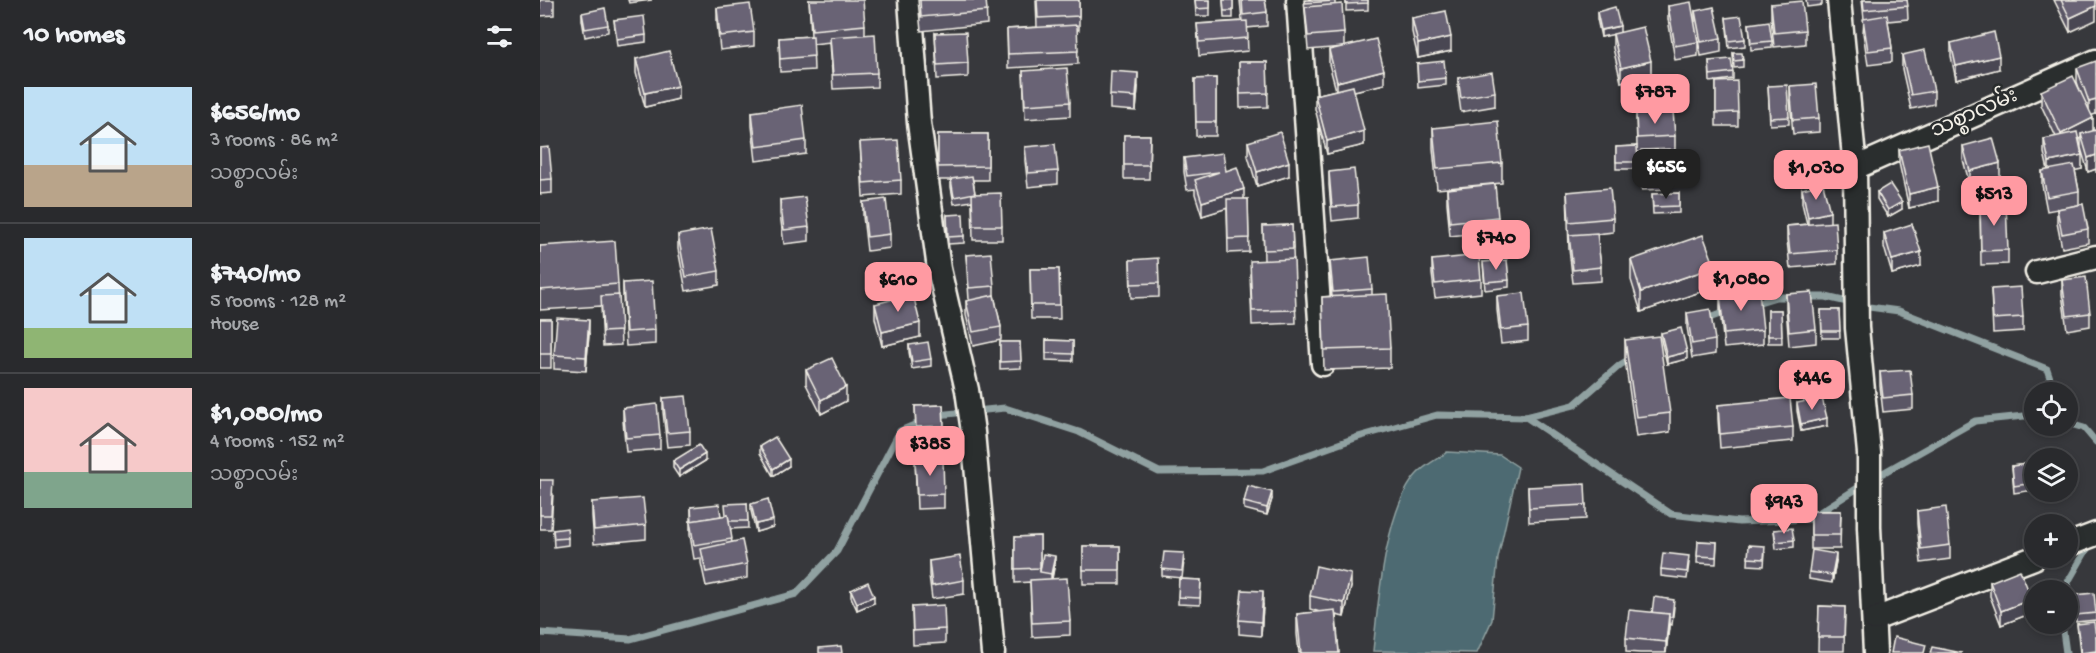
<!DOCTYPE html>
<html lang="en">
<head>
<meta charset="utf-8">
<style>
  :root { --surface:#292a2d; --page:#313235; --text:#f1f3f6; --muted:#a5a7aa; --line:#454649; --accent:#ff9aa2 }
  body { margin:0; font-family:"Gochi Hand","Noto Sans Myanmar",sans-serif; background:var(--page); color:var(--text); height:100vh; display:flex; flex-direction:column; font-size:22px; white-space:nowrap }
  * { box-sizing:border-box; margin:0 }
  p { font-size:20px; color:var(--muted) }
  .icon { flex:none; width:33px; height:33px; fill:none; stroke:currentColor; stroke-width:2; stroke-linecap:round; stroke-linejoin:round }
  .map { position:relative; flex:1; overflow:hidden }
  .side { display:flex; flex-direction:column; background:var(--surface); width:540px }
  .side>* { flex:none }
  .tools { position:absolute; left:1484px; top:382px; display:grid; gap:12px }
  .tools a { display:grid; place-items:center; width:54px; height:54px; border-radius:50%; background:var(--surface); box-shadow:0 3px 9px #0003,0 0 0 2px var(--line); font-size:30px }
  .price { position:absolute; translate:-50% -51px; padding:0 14px; border-radius:12px; background:var(--accent); color:#111; font-size:20px; line-height:39px; filter:drop-shadow(0 2px 3px #0008) }
  .price::after { content:''; position:absolute; left:50%; top:36px; width:18px; height:14px; margin-left:-9px; background:inherit; clip-path:polygon(0 0,100% 0,50% 100%) }
  .price.active { background:#222; color:#fff }
  ul { padding:0; list-style:none }
  li { display:flex; align-items:center; gap:18px; height:150px; padding:0 24px }
  li+li { border-top:2px solid var(--line) }
  li span { display:grid; place-items:center; flex:none; width:168px; height:120px; border-radius:0px; color:#555 }
  li>.icon { margin-inline-start:auto }
  span .icon { width:72px; height:72px; fill:#fffc; stroke-width:1 }
  li b { font-size:26px }
  h2 { display:flex; justify-content:space-between; align-items:center; height:72px; padding:0 24px; font-size:26px }
  main { display:flex; flex:1; min-height:0 }
  .map>svg:first-child { display:block }
  .water { fill:#4e6b72; stroke:#90a1a1; stroke-width:1.5 }
  .lines { fill:none; stroke-linecap:round; stroke-linejoin:round }
  .stream { stroke:#90a1a1; stroke-width:7 }
  .street-casing { stroke:#f4f1e8; stroke-width:27 }
  .street { stroke:#2a2d2e; stroke-width:22 }
  .wall { fill:#5a5665; stroke:#f4f1e8; stroke-width:1.5 }
  .shaded-wall { fill:#4a4652; stroke:#f4f1e8; stroke-width:1.5 }
  .building { fill:#696475; stroke:#f4f1e8; stroke-width:1.5 }
  .labels { text-anchor:middle; dominant-baseline:central; stroke-width:5; stroke-linejoin:round; paint-order:stroke }
  .street-label { font-size:21px; fill:#f4f1e8; stroke:#2a2d2e }
</style>
</head>
<body>
<main>
<section class="side">
<h2>10 homes<svg class="icon" aria-label="filters" viewBox="0 0 24 24"><path d="M4 7h16M4 17h16"/><circle cx="9" cy="7" r="2"/><circle cx="15" cy="17" r="2"/></svg></h2>
<ul>
<li><span style="background:linear-gradient(#bfe0f5 65%,#b9a48a 0)"><svg class="icon" aria-label="home" viewBox="0 0 24 24"><path d="M3 11l9-7 9 7M6 9v11h12V9"/></svg></span><div><b>$656/mo</b><p>3 rooms · 86 m²</p><p>သစ္စာလမ်း</p></div></li>
<li><span style="background:linear-gradient(#bfe0f5 75%,#8fb573 0)"><svg class="icon" aria-label="home" viewBox="0 0 24 24"><path d="M3 11l9-7 9 7M6 9v11h12V9"/></svg></span><div><b>$740/mo</b><p>5 rooms · 128 m²</p><p>House</p></div></li>
<li><span style="background:linear-gradient(#f6c9c9 70%,#7fa58c 0)"><svg class="icon" aria-label="home" viewBox="0 0 24 24"><path d="M3 11l9-7 9 7M6 9v11h12V9"/></svg></span><div><b>$1,080/mo</b><p>4 rooms · 152 m²</p><p>သစ္စာလမ်း</p></div></li>
</ul>
</section>
<div class="map">
<svg width="1556" height="653" viewBox="0 0 1556 653">
  <rect width="100%" height="100%" fill="#37383c"/>
  <filter id="ink" filterUnits="userSpaceOnUse"><feTurbulence type="fractalNoise" baseFrequency=".0167" numOctaves="2"/><feDisplacementMap in="SourceGraphic" scale="12" xChannelSelector="R" yChannelSelector="G"/><feConvolveMatrix kernelMatrix="1 2 1 2 8 2 1 2 1" color-interpolation-filters="sRGB"/></filter>
  <g filter="url(#ink)">
    <path class="water" d="M907,452l53,3 18,12 -20,91 -6,62 -15,33 -104,-2c5,-47 12,-143 44,-177 8,-9 21,-15 30,-22z"/>
    <g class="lines">
      <g class="stream">
        <path d="M1266,297h20l43,10 30,4 148,58 7,21 -2,3"/>
        <path d="M1213,304l23,-7h18"/>
        <path d="M1164,320l24,-9"/>
        <path d="M397,415l68,-7 74,24 80,40 104,-1 95,-34 79,-22 89,2 145,97 68,8 70,-3 55,-35"/>
        <path d="M986,417l48,-12 46,-40 13,-8"/>
        <path d="M1527,423l17,5 12,14"/>
        <path d="M1334,478l101,-57 59,-6"/>
        <path d="M1527,591l1,-9 23,-40"/>
        <path d="M1522,624l4,29"/>
        <path d="M0,633l90,6 166,-45 41,-43 63,-120 24,-10"/>
      </g>
      <defs>
        <g id="street">
          <path d="M370,0l9,123 20,146 28,121 6,42 20,221"/>
          <path d="M758,0l25,364"/>
          <path d="M1299,0l16,168 2,160 12,125v74l6,126"/>
          <path d="M1315,168l241,-107"/>
          <path d="M1497,272l59,-15"/>
          <path d="M1527,545l29,-11"/>
          <path d="M1335,619l159,-61"/>
        </g>
      </defs>
      <use href="#street" class="street-casing"/>
      <use href="#street" class="street"/>
    </g>
    <g class="wall">
      <path d="M0,0h14v15l-14,1z"/>
      <path d="M88,0h24l-23,3z"/>
      <path d="M269,0l56,25v10l12,38v14l-44,2 -3,-47 -17,2 1,26 -34,2 -1,-34 32,-2z"/>
      <path d="M378,0h68l1,24 -66,7z"/>
      <path d="M496,0h43v30h-2l1,34 -70,4 -1,-39 30,-2z"/>
      <path d="M655,0h15v16h-14z"/>
      <path d="M683,0h10v18h-9z"/>
      <path d="M700,0h25l2,12v14l-20,2 1,23 -49,5 -2,-32 45,-3z"/>
      <path d="M764,0h31v5l9,28v14l40,37 -30,7 10,54 -37,9 -12,-45v-14l21,-5 -7,-26v-14l14,-3 -35,3z"/>
      <path d="M806,0h22v10l-22,1z"/>
      <path d="M1266,0h16v5l-15,2z"/>
      <path d="M1322,0h45l1,19 -20,2 4,27v14l-24,3 -5,-32 1,-14z"/>
      <path d="M1514,0h42l-26,32z"/>
      <path d="M1231,4l34,26v14l-31,3 -3,-29z"/>
      <path d="M1128,6l27,15v-10l26,27v14l-20,4 -3,-16v16l-23,4 -7,-41z"/>
      <path d="M177,8l37,24v14l-34,4 -3,-28z"/>
      <path d="M1057,12l23,20 31,43 -30,7 -8,-34v-14l-12,3 -4,-18z"/>
      <path d="M42,13l26,12v7l-23,5 -3,-17z"/>
      <path d="M872,18l39,33 -33,7 -6,-26z"/>
      <path d="M1186,18l19,21v7l-16,2z"/>
      <path d="M74,20l32,15v7l-29,4z"/>
      <path d="M1209,24l23,17v7l-21,2z"/>
      <path d="M395,33l33,30v14l-31,2z"/>
      <path d="M1411,43l48,26 -43,11 -5,-24z"/>
      <path d="M1193,53l10,7v7l-9,1z"/>
      <path d="M1362,55l32,36v13l-23,5 -9,-40z"/>
      <path d="M96,59l42,40 -33,8 -9,-34z"/>
      <path d="M1169,61l24,11v7l-23,3z"/>
      <path d="M699,62h28l1,45 -28,1z"/>
      <path d="M877,64l29,14v7l-28,3z"/>
      <path d="M1537,68l19,46 -5,1 2,16 3,-1v43v-4l-8,3 -7,-24v-10l-2,1 3,30 -7,1 4,21v14l-32,6 -5,-26v-14l6,-1 -4,-17v-14l12,-2 -15,-32v-14l40,3 -4,-12z"/>
      <path d="M483,71l47,31v14l-45,3z"/>
      <path d="M676,78v58h-20l-1,-57z"/>
      <path d="M918,78l37,14v14l-34,6 -3,-21z"/>
      <path d="M1176,82l22,30v14h-22z"/>
      <path d="M1228,86l21,31v7l-19,1z"/>
      <path d="M1250,86l29,32v14l-26,2 -3,-34z"/>
      <path d="M598,87l-2,24 -26,-2v-14z"/>
      <path d="M212,112l54,28v14l-50,7 -4,-35z"/>
      <path d="M1096,113l39,23v14h-5v39l-28,1 -1,-38h-3v17h-22v-22l21,-1z"/>
      <path d="M893,128l69,35v20l-65,6 -4,-41z"/>
      <path d="M398,134h50v46h-15l2,14 27,32v14h-29l-1,-39 -18,3 -3,-17v-7h-13z"/>
      <path d="M584,135h26l-1,44h-25z"/>
      <path d="M320,142l41,38v14l-38,3z"/>
      <path d="M708,142l41,34 -32,10 -9,-30z"/>
      <path d="M1423,146l37,31 -30,8 -7,-25z"/>
      <path d="M485,147l33,24v13l-30,3 -3,-26z"/>
      <path d="M0,148l12,31v14l-12,1z"/>
      <path d="M1359,150l39,51 -29,7 -10,-45z"/>
      <path d="M644,158l42,13 18,28h4l1,53 -21,1 -1,-45 -25,8 -7,-22v-5l-8,1 -3,-18z"/>
      <path d="M789,172l29,33v13l-26,3 -3,-36z"/>
      <path d="M907,189l51,28v14l-48,5 -3,-33z"/>
      <path d="M1262,189l35,61v14l-47,4 -3,-28v-14l20,-2 -5,-21z"/>
      <path d="M1027,192l46,26v14l-16,2 4,33v14l-28,2 -4,-34z"/>
      <path d="M1337,192l25,17 -14,8 -11,-18z"/>
      <path d="M1139,193v20l-26,1 -1,-20z"/>
      <path d="M240,200l29,27v14l-25,3 -4,-30z"/>
      <path d="M323,202l27,32v14l-23,3 -4,-35z"/>
      <path d="M1440,204l28,46v14l-27,1z"/>
      <path d="M1517,209l31,20v14l-26,5 -5,-25z"/>
      <path d="M407,215l17,21v7l-16,1z"/>
      <path d="M752,225l4,98 -44,2 -2,-51 14,-14 -1,-34z"/>
      <path d="M1344,233l37,33 -29,8 -8,-27z"/>
      <path d="M138,235l41,36v14l-33,6 -8,-42z"/>
      <path d="M0,246l78,38 3,61 -18,1 -2,-40 -61,4z"/>
      <path d="M426,255l28,31v9l7,32v13l-28,6 -7,-31v-14l3,-1z"/>
      <path d="M590,260l29,23v14l-28,1z"/>
      <path d="M892,260l49,19v14l-46,5 -3,-24z"/>
      <path d="M1091,260l84,27 -74,25 -10,-32z"/>
      <path d="M790,261l42,28v6l18,53v20l-66,2 -2,-73 10,-1 -2,-21z"/>
      <path d="M943,262l26,18v7l-24,3z"/>
      <path d="M490,269h29l1,50h-29z"/>
      <path d="M1522,280l28,33v13l-23,4 -5,-36z"/>
      <path d="M83,283l32,47v14l-29,2 -3,-49z"/>
      <path d="M1451,289l32,28v14l-30,2z"/>
      <path d="M1246,294l30,35v14l-27,3 -3,-38z"/>
      <path d="M1180,295l43,35v14l-39,4 -4,-39z"/>
      <path d="M957,296l31,31v14l-27,3 -4,-34z"/>
      <path d="M335,304l45,33 -38,9 -7,-28z"/>
      <path d="M1228,310h13l1,33h-14z"/>
      <path d="M1281,310h18l1,28h-18z"/>
      <path d="M1147,313l28,27v14l-23,4 -5,-31z"/>
      <rect x="0" y="319" width="11" height="49"/>
      <path d="M1121,333l26,26 -20,5 -6,-24z"/>
      <path d="M49,334l-3,37 -32,-2v-14z"/>
      <path d="M506,340l27,1v20l-27,-1z"/>
      <path d="M1085,340l45,73v19l-34,5 -11,-77z"/>
      <path d="M460,342h20l1,26 -21,1z"/>
      <path d="M369,345l22,14v7l-19,3 -3,-17z"/>
      <path d="M266,370l40,31 -25,13 -15,-30z"/>
      <path d="M1340,372l33,23v14l-30,3 -3,-26z"/>
      <path d="M123,398l27,33v14l-23,2 -4,-35z"/>
      <path d="M1257,403l30,23 -26,5 -4,-20z"/>
      <path d="M403,405l1,28 -28,1 -1,-28z"/>
      <path d="M1178,405l75,22v14l-73,7 -2,-29z"/>
      <path d="M83,408l37,27v14l-34,3 -3,-31z"/>
      <path d="M220,446l29,20 -16,10 -13,-23z"/>
      <path d="M375,460l29,34v14l-27,1z"/>
      <path d="M133,461h32l-26,16 -6,-9z"/>
      <path d="M1494,463v27l-20,3 -2,-27z"/>
      <path d="M0,480l13,14 -2,35h-11z"/>
      <path d="M988,487l58,18v14l-57,3z"/>
      <path d="M732,499l-5,16 -23,-6v-7z"/>
      <path d="M52,502l54,23v14l-52,5 -2,-28z"/>
      <path d="M207,503l1,25 -18,1 2,14 15,21v14l-41,8 -5,-23v-5l-7,1 -4,-24v-14h1v-14l30,9h5z"/>
      <path d="M211,504l22,23 -17,5 -5,-21z"/>
      <path d="M1271,511h30l-1,38h-29z"/>
      <path d="M1377,511l33,34v14l-29,4 -4,-39z"/>
      <path d="M13,530l15,8v7l-14,2z"/>
      <path d="M1234,530l20,10v7l-18,2z"/>
      <path d="M500,536v35l15,-8 -3,16 18,42v14l-38,2 -2,-55 -15,1v-46z"/>
      <path d="M1158,541l19,1 -1,22 -19,-1z"/>
      <path d="M1209,545l16,8 -1,13 -16,-1z"/>
      <rect x="543" y="546" width="37" height="38"/>
      <path d="M389,561l35,19v14l-32,5 -3,-24z"/>
      <path d="M644,561l-2,17 -20,-2v-7z"/>
      <path d="M1296,561l-4,22 -23,-4v-7z"/>
      <path d="M1149,563l-2,16 -26,-3v-7z"/>
      <path d="M639,579l22,1 -1,25 -22,-1z"/>
      <path d="M1450,582l42,31 -31,12 -11,-29z"/>
      <path d="M811,587l-7,30 -8,-2 3,38h-40l-2,-19v-20l23,-2 -10,-3v-13z"/>
      <path d="M311,590l23,13 -17,7 -6,-13z"/>
      <path d="M1534,595l22,16v9l-20,2z"/>
      <path d="M723,605l-2,31 -22,-2v-14z"/>
      <path d="M1279,606l26,1 -1,44h-26z"/>
      <path d="M372,607l33,22v14l-32,2z"/>
      <path d="M1134,607l-2,18 -3,-1 -3,29h-26l-14,-1v-14l26,-25z"/>
      <path d="M1537,624l19,14v15h-16z"/>
    </g>
    <g class="shaded-wall">
      <path d="M1556,6v14l-26,12v-14z"/>
      <path d="M1080,26v7l-19,4v-7z"/>
      <path d="M911,37v14l-33,7v-14z"/>
      <path d="M1459,56v13l-43,11v-14z"/>
      <path d="M1111,61v14l-30,7v-14z"/>
      <path d="M844,70v14l-47,11v-13z"/>
      <path d="M598,73v14l-2,24v-14z"/>
      <path d="M138,86v13l-33,8v-14z"/>
      <path d="M1556,100v14l-7,2v-14z"/>
      <path d="M1553,118v14l-12,2v4l-20,9v-13z"/>
      <path d="M824,131v14l-37,9v-13z"/>
      <path d="M1542,155v14l-33,7v-14z"/>
      <path d="M1556,155v14l-8,3v-14z"/>
      <path d="M749,162v14l-32,10v-14z"/>
      <path d="M1460,163v14l-30,8v-14z"/>
      <path d="M1398,187v14l-29,7v-14z"/>
      <path d="M704,189v14l-42,13v-14z"/>
      <path d="M1362,202v7l-14,8v-7z"/>
      <path d="M1290,212v14l-22,5v-14z"/>
      <path d="M1381,252v14l-29,8v-14z"/>
      <path d="M1175,267v20l-74,25v-20z"/>
      <path d="M49,320v14l-3,37v-14z"/>
      <path d="M380,323v14l-38,9v-14z"/>
      <path d="M1147,352v7l-20,5v-7z"/>
      <path d="M306,387v14l-25,13v-14z"/>
      <path d="M1287,418v8l-26,5v-7z"/>
      <path d="M165,454v7l-26,16v-7z"/>
      <path d="M249,459v7l-16,10v-7z"/>
      <path d="M732,492v7l-5,16v-7z"/>
      <path d="M233,520v7l-17,5v-8z"/>
      <path d="M1296,554v7l-4,22v-8z"/>
      <path d="M515,556v7l-4,18v-7z"/>
      <path d="M811,574v13l-7,30v-14z"/>
      <path d="M723,591v14l-2,31v-14z"/>
      <path d="M334,596v7l-17,7v-7z"/>
      <path d="M1492,599v14l-31,12v-14z"/>
      <path d="M1129,614v14l-3,25v-11z"/>
    </g>
    <g class="building">
      <path d="M269,0h54l2,25 -53,5z"/>
      <path d="M380,0h66l1,11 -66,6z"/>
      <path d="M497,0h42v16l-41,2z"/>
      <path d="M655,0h15v8l-14,1z"/>
      <path d="M683,0h10v11h-9z"/>
      <path d="M702,0h23l2,12 -24,3z"/>
      <path d="M765,0h30v1l-30,2z"/>
      <path d="M806,0h22v3l-22,1z"/>
      <path d="M1323,0h44l1,6 -44,4z"/>
      <path d="M1521,0h35v6l-26,12z"/>
      <path d="M1262,1l3,29 -31,3 -3,-29z"/>
      <path d="M1151,2l7,40 -23,4 -7,-40z"/>
      <path d="M210,4l4,28 -34,4 -3,-28z"/>
      <path d="M802,4l2,29 -36,3 -3,-29z"/>
      <path d="M1075,7l5,19 -19,4 -4,-18z"/>
      <path d="M1174,7l7,31 -20,4 -6,-31z"/>
      <path d="M65,8l3,17 -23,4 -3,-16z"/>
      <path d="M906,11l5,26 -33,7 -6,-26z"/>
      <path d="M1347,15l5,33 -24,3 -5,-32z"/>
      <path d="M104,16l2,19 -29,4 -3,-19z"/>
      <path d="M1201,16l4,23 -16,2 -3,-23z"/>
      <path d="M707,21l1,17 -49,4 -2,-18z"/>
      <path d="M1229,21l3,20 -21,2 -2,-19z"/>
      <path d="M537,25l1,26 -70,3 -1,-25z"/>
      <path d="M1103,27l8,34 -30,7 -8,-34z"/>
      <path d="M426,32l2,31 -31,2 -2,-32z"/>
      <path d="M1454,32l5,24 -43,10 -5,-23z"/>
      <path d="M335,34l2,39 -44,2 -3,-38z"/>
      <path d="M273,36l1,20 -34,3 -1,-21z"/>
      <path d="M836,39l8,31 -47,12 -8,-32z"/>
      <path d="M1385,50l9,41 -23,4 -9,-40z"/>
      <path d="M129,51l9,35 -33,7 -9,-34z"/>
      <path d="M1193,53h9l1,7 -9,1z"/>
      <path d="M1191,59l2,13 -23,3 -1,-14z"/>
      <path d="M904,61l2,17 -28,3 -1,-17z"/>
      <path d="M1556,61v39l-7,2 -12,-34z"/>
      <path d="M699,62h28l1,31 -28,1z"/>
      <path d="M527,68l3,34 -45,3 -2,-34z"/>
      <path d="M571,71l27,2 -2,24 -26,-2z"/>
      <path d="M952,72l3,20 -34,6 -3,-20z"/>
      <path d="M1533,76l20,42 -32,16 -20,-43z"/>
      <path d="M676,78v44h-20l-1,-43z"/>
      <path d="M1197,81l1,31 -22,1v-31z"/>
      <path d="M1276,84l3,34 -26,2 -3,-34z"/>
      <path d="M1247,85l2,32 -19,1 -2,-32z"/>
      <path d="M813,86l11,45 -37,10 -12,-46z"/>
      <path d="M262,105l4,35 -50,7 -4,-35z"/>
      <path d="M1133,111l2,25 -38,2 -1,-25z"/>
      <path d="M958,121l4,42 -65,6 -4,-41z"/>
      <path d="M1556,130v25l-8,3 -7,-24z"/>
      <path d="M740,132l9,30 -32,10 -9,-30z"/>
      <path d="M1537,132l5,23 -33,7 -5,-23z"/>
      <path d="M398,134h50v32l-50,1z"/>
      <path d="M584,135h26l-1,30h-25z"/>
      <path d="M1453,138l7,25 -30,8 -7,-25z"/>
      <path d="M358,140l3,40 -38,3 -3,-41z"/>
      <path d="M1388,143l10,44 -29,7 -10,-44z"/>
      <path d="M515,144l3,27 -30,2 -3,-26z"/>
      <path d="M1097,146l1,16h-22v-15z"/>
      <path d="M9,147l3,32 -12,1v-32z"/>
      <path d="M1130,149v26l-28,1 -1,-26z"/>
      <path d="M683,153l3,18 11,-4 7,22 -42,13 -7,-22 24,-8 -32,4 -3,-18z"/>
      <path d="M1534,165l5,26 -32,6 -5,-26z"/>
      <path d="M814,169l4,36 -26,2 -3,-35z"/>
      <path d="M432,176l3,17 -21,4 -3,-18z"/>
      <path d="M955,184l3,33 -48,5 -3,-33z"/>
      <path d="M1283,184l7,28 -22,5 -6,-28z"/>
      <path d="M1350,184l12,18 -14,8 -11,-18z"/>
      <path d="M1070,188l3,30 -44,4 -2,-30z"/>
      <path d="M461,193l1,33h-29l-1,-32z"/>
      <path d="M1139,193v13l-26,1 -1,-13z"/>
      <path d="M265,197l4,30 -25,3 -4,-30z"/>
      <path d="M346,199l4,35 -23,3 -4,-35z"/>
      <path d="M687,199h21l1,39 -21,1z"/>
      <path d="M1466,203l2,47 -27,1 -1,-47z"/>
      <path d="M1543,204l5,25 -26,5 -5,-25z"/>
      <path d="M423,214l1,22 -16,1 -1,-22z"/>
      <path d="M1295,222l2,28 -47,4 -3,-28z"/>
      <path d="M1372,224l9,28 -29,8 -8,-27z"/>
      <path d="M752,225l1,24 -29,1 -1,-24z"/>
      <path d="M171,229l8,42 -33,6 -8,-42z"/>
      <path d="M1057,233l4,34 -28,3 -4,-35z"/>
      <path d="M1163,235l12,32 -74,25 -10,-32z"/>
      <path d="M75,241l3,43 -78,6v-44z"/>
      <path d="M451,253l3,33 -25,2 -3,-33z"/>
      <path d="M939,255l2,24 -46,5 -3,-24z"/>
      <path d="M829,257l3,32 -39,3 -3,-31z"/>
      <path d="M618,258l1,25 -28,1 -1,-24z"/>
      <path d="M754,259l2,51 -44,1 -2,-50z"/>
      <path d="M967,260l2,20 -24,2 -2,-20z"/>
      <path d="M490,269h29l1,36h-29z"/>
      <path d="M1546,277l4,36 -23,3 -5,-36z"/>
      <path d="M112,281l3,49 -29,2 -3,-49z"/>
      <path d="M1481,287l2,30 -30,2 -2,-30z"/>
      <path d="M1219,291l4,39 -39,4 -4,-39z"/>
      <path d="M1272,292l4,37 -27,3 -3,-38z"/>
      <path d="M984,293l4,34 -27,3 -4,-34z"/>
      <path d="M373,294l7,29 -38,9 -7,-28z"/>
      <path d="M847,294l3,54 -66,2 -2,-53z"/>
      <path d="M79,295l2,36 -18,1 -2,-36z"/>
      <path d="M454,295l7,32 -28,5 -7,-31z"/>
      <path d="M1170,309l5,31 -23,4 -5,-31z"/>
      <path d="M1228,310h13l1,26h-14z"/>
      <path d="M1281,310h18l1,21h-18z"/>
      <path d="M17,318l32,2 -3,37 -32,-2z"/>
      <rect x="0" y="319" width="11" height="35"/>
      <path d="M1141,328l6,24 -20,5 -6,-24z"/>
      <path d="M1119,336l11,77 -34,4 -11,-77z"/>
      <path d="M506,340l27,1v13l-27,-1z"/>
      <path d="M388,342l3,17 -19,3 -3,-17z"/>
      <path d="M460,342h20l1,19 -21,1z"/>
      <path d="M292,358l14,29 -25,13 -15,-30z"/>
      <path d="M1370,370l3,25 -30,3 -3,-26z"/>
      <path d="M146,396l4,35 -23,2 -4,-35z"/>
      <path d="M1250,398l3,29 -73,7 -2,-29z"/>
      <path d="M1282,398l5,20 -26,6 -4,-21z"/>
      <path d="M117,404l3,31 -34,3 -3,-30z"/>
      <path d="M403,405l1,21 -28,1 -1,-21z"/>
      <path d="M235,437l14,22 -16,10 -13,-23z"/>
      <path d="M159,445l6,9 -26,16 -6,-9z"/>
      <path d="M403,459l1,35 -27,1 -2,-35z"/>
      <path d="M1494,463v20l-20,3 -2,-20z"/>
      <path d="M0,480h13l-2,35h-11z"/>
      <path d="M1045,484l1,21 -57,3 -1,-21z"/>
      <path d="M708,486l24,6 -5,16 -23,-6z"/>
      <path d="M103,498l3,27 -52,5 -2,-28z"/>
      <path d="M228,499l5,21 -17,4 -5,-20z"/>
      <path d="M207,503l1,18h-19l-1,-6h-2l-1,-11z"/>
      <path d="M179,504l2,12 -29,5 -1,-14z"/>
      <path d="M1406,507l4,38 -29,4 -4,-38z"/>
      <path d="M1271,511h30l-1,24h-29z"/>
      <path d="M188,515l4,24 -38,6 -4,-24z"/>
      <path d="M27,528l1,10 -14,1 -1,-9z"/>
      <path d="M1252,528l2,12 -18,2 -2,-12z"/>
      <path d="M500,536v32l-25,1v-32z"/>
      <path d="M202,540l5,24 -41,8 -5,-23z"/>
      <path d="M1158,541l19,1 -1,15 -19,-1z"/>
      <path d="M1209,545l16,1 -1,13 -16,-1z"/>
      <rect x="543" y="546" width="37" height="24"/>
      <path d="M1272,550l24,4 -4,21 -23,-3z"/>
      <path d="M624,552l20,1 -2,18 -20,-2z"/>
      <path d="M1123,553l26,3 -2,16 -26,-3z"/>
      <path d="M503,554l12,2 -4,18 -11,-2z"/>
      <path d="M420,556l4,24 -32,6 -3,-25z"/>
      <path d="M776,566l35,8 -7,29 -34,-7z"/>
      <path d="M1480,570l12,29 -31,12 -11,-29z"/>
      <path d="M527,578l3,43 -38,2 -2,-43z"/>
      <path d="M639,579l22,1 -1,18 -22,-1z"/>
      <path d="M328,582l6,14 -17,7 -6,-13z"/>
      <path d="M702,590l21,1 -2,31 -22,-2z"/>
      <path d="M1554,593l2,20 -20,2 -2,-20z"/>
      <path d="M1114,597l20,3 -2,17h-4l1,-3 -17,-1z"/>
      <path d="M404,605l1,24 -32,2 -1,-24z"/>
      <path d="M1279,606l26,1 -1,30h-26z"/>
      <path d="M795,610l4,43h-38l-4,-39z"/>
      <path d="M1089,610l40,4 -3,28 -40,-4z"/>
      <path d="M1554,622l2,16v13l-15,2 -4,-29z"/>
      <path d="M1354,637l32,8 -2,8h-33z"/>
      <path d="M301,646l1,7h-23v-5z"/>
      <path d="M1392,647l30,6h-32z"/>
    </g>
  </g>
  <g class="labels">
    <g class="street-label">
      <text transform="translate(1435 115) rotate(-24)">သစ္စာလမ်း</text>
    </g>
  </g>
</svg>
<div class="tools">
<a><svg class="icon" aria-label="locate" viewBox="0 0 24 24"><circle cx="12" cy="12" r="6"/><path d="M12 2v4M12 18v4M2 12h4M18 12h4"/></svg></a>
<a><svg class="icon" aria-label="layers" viewBox="0 0 24 24"><path d="M12 4l9 5-9 5-9-5zM3 14l9 5 9-5"/></svg></a>
<a>+</a>
<a>−</a>
</div>
<b class="price" style="left:1115px;top:125px">$787</b>
<b class="price active" style="left:1126px;top:200px">$656</b>
<b class="price" style="left:1276px;top:201px">$1,030</b>
<b class="price" style="left:1454px;top:227px">$513</b>
<b class="price" style="left:956px;top:271px">$740</b>
<b class="price" style="left:1201px;top:312px">$1,080</b>
<b class="price" style="left:358px;top:313px">$610</b>
<b class="price" style="left:1272px;top:411px">$446</b>
<b class="price" style="left:390px;top:477px">$385</b>
<b class="price" style="left:1244px;top:535px">$943</b>
</div>
</main>
</body>
</html>
